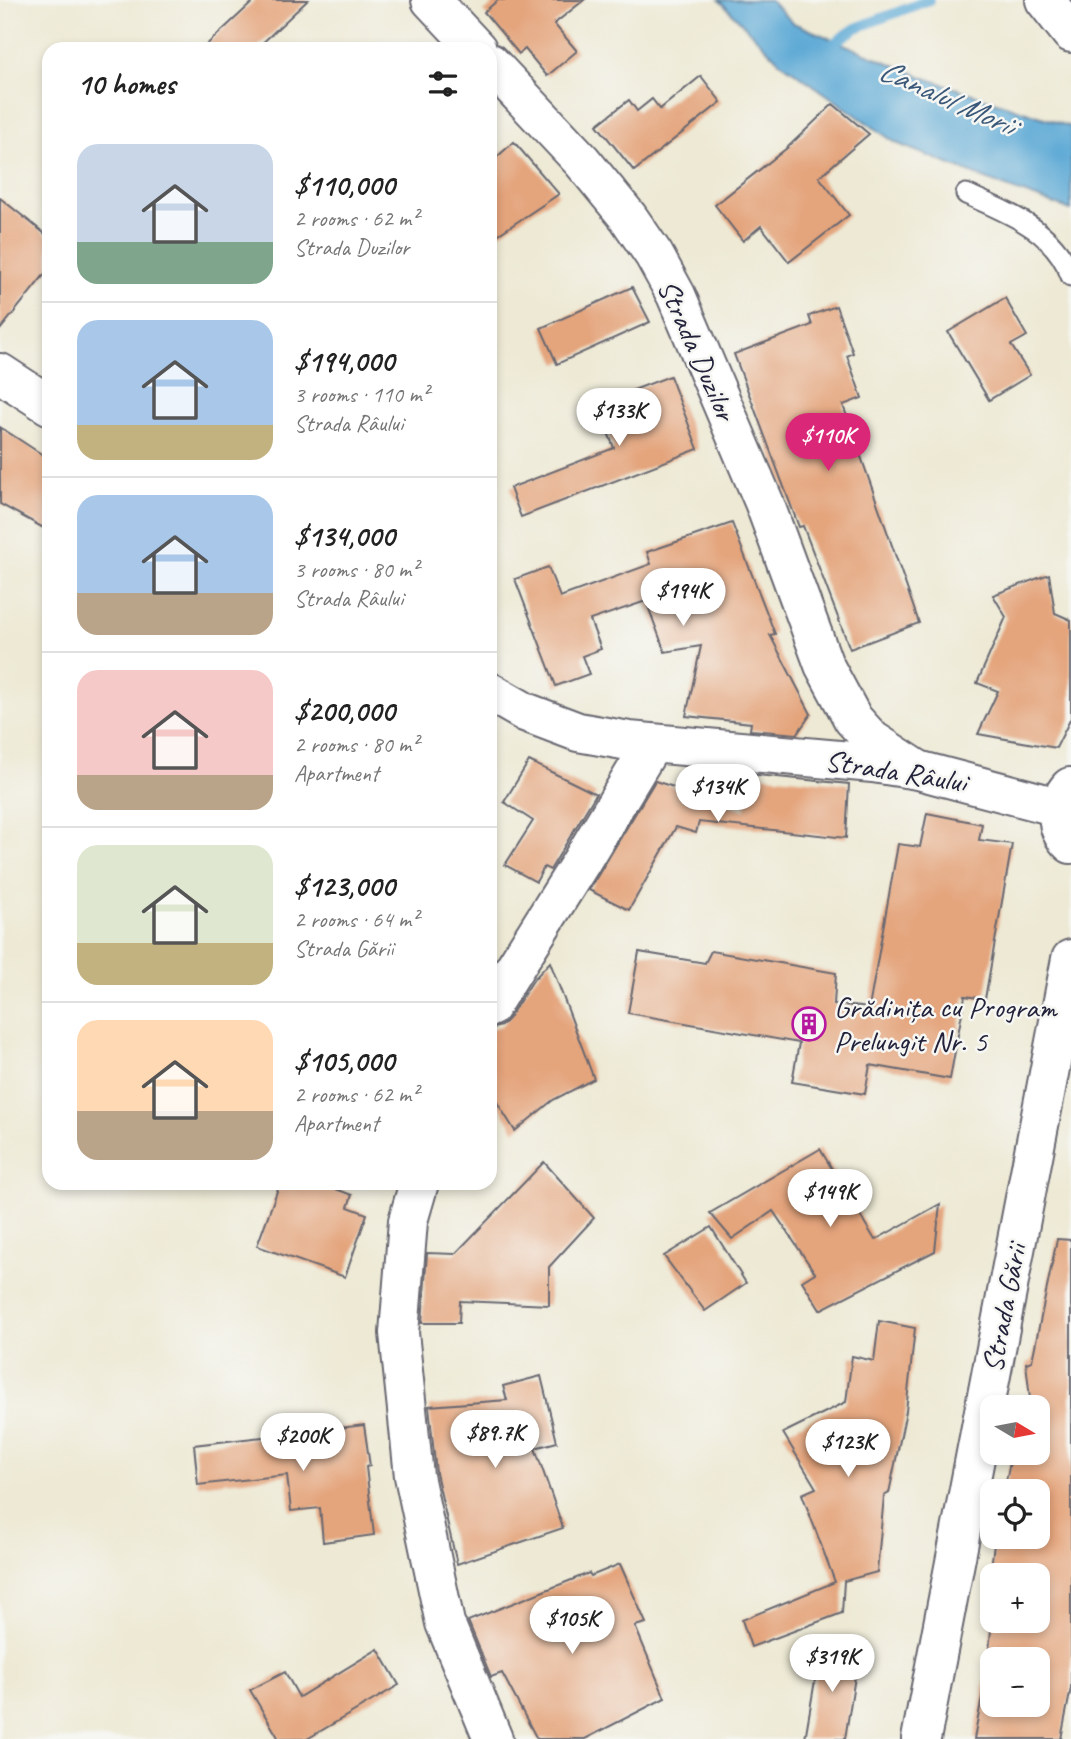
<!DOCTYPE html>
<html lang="en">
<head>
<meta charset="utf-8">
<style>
  :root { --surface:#fff; --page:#f6f6f6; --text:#222; --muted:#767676; --line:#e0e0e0; --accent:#db2777 }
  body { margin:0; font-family:Caveat,sans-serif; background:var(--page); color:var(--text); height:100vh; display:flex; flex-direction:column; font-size:26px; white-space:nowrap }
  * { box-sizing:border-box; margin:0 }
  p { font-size:23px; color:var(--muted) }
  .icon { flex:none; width:38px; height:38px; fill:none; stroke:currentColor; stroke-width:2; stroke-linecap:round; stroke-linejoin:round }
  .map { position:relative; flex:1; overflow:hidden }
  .sheet { position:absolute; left:42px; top:42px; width:455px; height:1148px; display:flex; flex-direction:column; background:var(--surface); border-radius:21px; box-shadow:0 4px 10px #0003 }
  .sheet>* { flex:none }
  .needle { width:46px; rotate:100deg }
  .controls { position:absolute; left:980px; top:1395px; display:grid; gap:14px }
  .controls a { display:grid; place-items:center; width:70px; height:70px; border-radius:14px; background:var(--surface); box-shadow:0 4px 10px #0003; font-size:35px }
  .price { position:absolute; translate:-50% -60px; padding:0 16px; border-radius:24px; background:#fff; color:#222; font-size:23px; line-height:46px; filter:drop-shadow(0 2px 4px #0008) }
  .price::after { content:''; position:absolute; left:50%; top:42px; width:21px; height:16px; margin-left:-10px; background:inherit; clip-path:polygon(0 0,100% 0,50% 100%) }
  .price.selected { background:var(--accent); color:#fff }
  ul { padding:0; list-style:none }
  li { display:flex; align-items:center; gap:21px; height:175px; padding:0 35px }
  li+li { border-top:2px solid var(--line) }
  li span { display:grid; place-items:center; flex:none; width:196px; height:140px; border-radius:21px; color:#555 }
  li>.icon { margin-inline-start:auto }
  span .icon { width:84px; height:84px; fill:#fffc; stroke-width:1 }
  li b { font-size:30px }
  h2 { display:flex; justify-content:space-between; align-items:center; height:84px; padding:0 35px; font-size:30px }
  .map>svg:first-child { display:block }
  .water { fill:#5eaad6; stroke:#406688; stroke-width:2 }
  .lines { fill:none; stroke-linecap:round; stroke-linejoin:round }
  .stream { stroke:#5eaad6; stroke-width:10 }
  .building { fill:#e4a47c; fill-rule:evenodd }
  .lane-casing { stroke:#696871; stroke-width:23 }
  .street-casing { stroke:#696871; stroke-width:42 }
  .secondary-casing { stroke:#696871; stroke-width:42 }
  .lane { stroke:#fff; stroke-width:19 }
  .street { stroke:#fff; stroke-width:38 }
  .secondary { stroke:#fff; stroke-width:38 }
  .labels { text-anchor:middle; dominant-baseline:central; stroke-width:5; stroke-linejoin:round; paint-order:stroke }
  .street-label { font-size:30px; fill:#22223b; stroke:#f6f6f2 }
  .poi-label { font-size:30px; fill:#22223b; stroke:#f6f6f2; text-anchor:start }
  .water-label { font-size:32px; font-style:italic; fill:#3a5879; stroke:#f6f6f2 }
</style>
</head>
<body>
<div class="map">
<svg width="1071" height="1739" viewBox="0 0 1071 1739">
  <rect width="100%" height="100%" fill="#f6f6f2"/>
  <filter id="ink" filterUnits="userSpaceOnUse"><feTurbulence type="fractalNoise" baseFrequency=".0143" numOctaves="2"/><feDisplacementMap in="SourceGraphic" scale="14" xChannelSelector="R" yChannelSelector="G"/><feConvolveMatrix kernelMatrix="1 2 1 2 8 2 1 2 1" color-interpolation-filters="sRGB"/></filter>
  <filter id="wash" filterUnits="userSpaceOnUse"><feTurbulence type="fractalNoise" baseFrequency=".00686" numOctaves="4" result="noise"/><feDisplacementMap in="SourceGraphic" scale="28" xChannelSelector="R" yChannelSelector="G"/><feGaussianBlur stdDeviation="1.57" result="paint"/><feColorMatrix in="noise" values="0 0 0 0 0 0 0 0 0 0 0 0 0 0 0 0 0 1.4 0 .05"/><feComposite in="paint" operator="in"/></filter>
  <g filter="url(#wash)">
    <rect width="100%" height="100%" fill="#ede9d4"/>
    <path class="water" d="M719,0h51l23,23 132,55 146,49v83l-65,-23 -110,-44 -117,-82z"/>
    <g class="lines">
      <path class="stream" d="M825,49l31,-21 73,-28"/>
    </g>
    <g id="blocks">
      <g class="building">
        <path d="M255,0h53l-52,49h-54z"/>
        <path d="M498,0h86l-30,24 23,27 -30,25 -22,-27 -6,5 -35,-42z"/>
        <path d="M701,76l20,26 -87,69 -37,-46 32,-25 8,11 15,-12 8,10z"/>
        <path d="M833,104l36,30 -50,43 30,38 -60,47 -28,-36 -18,15 -28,-36 72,-57z"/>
        <path d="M514,142l45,52 -69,46v-77z"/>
        <path d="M0,198l49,39v32l-49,61z"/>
        <path d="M632,287l18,35 -93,42 -16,-36z"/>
        <path d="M1005,298l22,38 -16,9 19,30 -41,25 -41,-68z"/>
        <path d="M836,306l17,47 -6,3 15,42 -19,7 76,218 -69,26 -47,-123 -4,1 -65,-173 78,-29 -3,-9z"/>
        <path d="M670,376l28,73 -177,68 -11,-29 104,-40 -11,-29 18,-7 -6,-15z"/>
        <path d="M0,427l49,32v72l-49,-27z"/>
        <path d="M732,523l43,111 -5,1 41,79 -14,20 -47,-4 1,-7 -65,-7 15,-70 -36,6 -19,-51 -56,19 11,29 -19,7 7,18 -33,12 -41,-107 33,-12 12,30 91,-33 -4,-12z"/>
        <path d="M1049,574l6,39 16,7v98l-15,30 -78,-14 20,-43 -21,-8 29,-66 -13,-22z"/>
        <path d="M529,761l67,33 -46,76 -6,-3 -8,15 -31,-17 28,-44 -29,-19z"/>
        <path d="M747,774l102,10 -3,54 -147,-16 -3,11 -20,-6 -47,83 -40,-20 66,-109 90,29z"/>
        <path d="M927,813l55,11 -3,16 33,4 -27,155 -20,-3 -15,83 -80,-14 -5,29 -73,-12 7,-39 -171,-30 11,-61 66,11 6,-12 125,22 -2,31 35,4 29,-164 22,3z"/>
        <path d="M550,962l44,117 -41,21 -38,31 -25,-40v-62l11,-3 7,-7 26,-40z"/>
        <path d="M820,1149l55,91 65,-36 -5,47 -115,59 -18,-29 13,-8 -42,-62 -41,28 -22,-26z"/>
        <path d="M544,1162l50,56 -45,49v38l-89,-4 -1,22h-37l5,-70 28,1z"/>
        <path d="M280,1183h40l32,12 -4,12 19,7 -22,63 -88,-31z"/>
        <path d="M711,1227l35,56 -41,28 -41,-55z"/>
        <path d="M1057,1239l14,1v448l-10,51h-87l13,-68 5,-51h46v-45l-48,1 5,-40h43v-45h-34l8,-39h26v-45h-7l-5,-44 6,-2zM992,1659h46v45h-46z"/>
        <path d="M879,1321l36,7 -9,83 -17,82 -5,3 -7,76 -33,9 -2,32 -91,34 -9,-27 93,-38 -33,-88 14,-6 -33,-55 63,-31 6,-46 22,5z"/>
        <path d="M541,1376l16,66 -22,6 28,80 -106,36 -21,-91 -7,-67 78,-6 -4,-14z"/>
        <path d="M364,1425l6,41 -4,1 8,68 -51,7 -3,-34 -29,3 -4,-36 -89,10 -4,-40z"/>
        <path d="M620,1564l26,59 -11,3 30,72 -80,41h-48l-35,-66 -11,4 -23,-56 121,-48 2,3z"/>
        <path d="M821,1645l38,7 -14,87h-40z"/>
        <path d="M378,1649l21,36 -92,54h-28l-29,-49 35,-18 14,25z"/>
      </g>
    </g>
  </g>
  <g filter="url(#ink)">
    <use href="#blocks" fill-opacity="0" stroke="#696871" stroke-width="2"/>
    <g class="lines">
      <defs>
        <path id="lane" d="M966,194c42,19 88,35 105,82"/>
        <g id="street">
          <path d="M1045,0l26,33"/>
          <path d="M490,1007l91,-145 71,-118"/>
          <path d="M419,1183l-11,38 -9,112 15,143 31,147 48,116"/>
        </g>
        <g id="secondary">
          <path d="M431,0l46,49"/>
          <path d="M490,63l92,98 46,56 26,38 22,40 88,207 60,163 29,54 19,21 46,30"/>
          <path d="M0,373l49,32"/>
          <path d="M490,692l35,20 53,20 51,9 244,22 45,7 140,37"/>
          <path d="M1070,787c-15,17 -16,41 1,57"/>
          <path d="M921,1739l150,-780"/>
        </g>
      </defs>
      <use href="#lane" class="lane-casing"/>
      <use href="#street" class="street-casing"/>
      <use href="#secondary" class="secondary-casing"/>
      <use href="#lane" class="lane"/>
      <use href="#street" class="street"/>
      <use href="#secondary" class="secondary"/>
    </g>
  </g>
  <defs>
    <symbol id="building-ring" viewBox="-11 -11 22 22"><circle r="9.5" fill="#f6f6f2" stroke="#b5179e" stroke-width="1.5"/><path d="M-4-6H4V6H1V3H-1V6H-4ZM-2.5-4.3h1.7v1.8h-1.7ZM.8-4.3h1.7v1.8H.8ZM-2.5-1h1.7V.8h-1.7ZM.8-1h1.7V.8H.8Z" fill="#b5179e"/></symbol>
  </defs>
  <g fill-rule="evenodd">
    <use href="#building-ring" x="790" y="1005" width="38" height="38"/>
  </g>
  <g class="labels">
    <g class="street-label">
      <text transform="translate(697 350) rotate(66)">Strada Duzilor</text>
      <text transform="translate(896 771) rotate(9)">Strada Râului</text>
      <text transform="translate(1004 1308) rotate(-79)">Strada Gării</text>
    </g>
    <g class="poi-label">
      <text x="834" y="1007">Grădinița cu Program<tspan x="834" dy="34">Prelungit Nr. 5</tspan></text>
    </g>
    <g class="water-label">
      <text transform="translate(947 97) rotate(24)">Canalul Morii</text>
    </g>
  </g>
</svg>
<div class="controls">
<a><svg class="needle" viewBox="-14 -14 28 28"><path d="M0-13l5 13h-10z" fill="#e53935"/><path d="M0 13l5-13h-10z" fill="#767676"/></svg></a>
<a><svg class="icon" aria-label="locate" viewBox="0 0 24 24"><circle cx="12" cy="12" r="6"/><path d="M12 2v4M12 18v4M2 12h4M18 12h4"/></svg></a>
<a>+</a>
<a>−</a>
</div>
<b class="price" style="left:619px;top:448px">$133K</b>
<b class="price selected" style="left:828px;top:473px">$110K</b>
<b class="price" style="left:683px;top:628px">$194K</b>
<b class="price" style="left:718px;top:824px">$134K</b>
<b class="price" style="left:830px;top:1229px">$149K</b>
<b class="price" style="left:495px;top:1470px">$89.7K</b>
<b class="price" style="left:303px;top:1473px">$200K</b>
<b class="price" style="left:848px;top:1479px">$123K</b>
<b class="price" style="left:572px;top:1656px">$105K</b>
<b class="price" style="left:832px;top:1694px">$319K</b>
<section class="sheet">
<h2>10 homes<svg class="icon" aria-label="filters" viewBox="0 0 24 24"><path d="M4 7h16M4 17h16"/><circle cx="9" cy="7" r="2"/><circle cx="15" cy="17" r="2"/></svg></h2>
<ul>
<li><span style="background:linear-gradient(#c9d6e8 70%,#7fa58c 0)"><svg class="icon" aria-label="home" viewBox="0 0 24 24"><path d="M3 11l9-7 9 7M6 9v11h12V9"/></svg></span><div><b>$110,000</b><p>2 rooms · 62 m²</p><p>Strada Duzilor</p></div></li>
<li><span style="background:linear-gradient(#a9c7e8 75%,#c2b280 0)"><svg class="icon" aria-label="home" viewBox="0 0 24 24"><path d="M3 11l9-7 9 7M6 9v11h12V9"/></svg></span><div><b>$194,000</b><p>3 rooms · 110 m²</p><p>Strada Râului</p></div></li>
<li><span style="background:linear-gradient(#a9c7e8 70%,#b9a48a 0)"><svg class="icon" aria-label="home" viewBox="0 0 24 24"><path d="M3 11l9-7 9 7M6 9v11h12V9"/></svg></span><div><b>$134,000</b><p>3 rooms · 80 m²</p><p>Strada Râului</p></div></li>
<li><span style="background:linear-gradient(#f6c9c9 75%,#b9a48a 0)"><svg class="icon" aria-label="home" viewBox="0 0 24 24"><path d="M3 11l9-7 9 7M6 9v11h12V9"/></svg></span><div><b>$200,000</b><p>2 rooms · 80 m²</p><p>Apartment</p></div></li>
<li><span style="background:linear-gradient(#dfe7d0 70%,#c2b280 0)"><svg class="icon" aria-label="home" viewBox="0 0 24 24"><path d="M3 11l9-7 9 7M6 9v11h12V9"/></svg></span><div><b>$123,000</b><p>2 rooms · 64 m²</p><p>Strada Gării</p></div></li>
<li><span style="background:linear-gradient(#ffd9b3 65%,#b9a48a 0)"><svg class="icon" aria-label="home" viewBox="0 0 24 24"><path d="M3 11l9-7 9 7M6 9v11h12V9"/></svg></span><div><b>$105,000</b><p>2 rooms · 62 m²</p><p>Apartment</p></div></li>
</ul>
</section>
</div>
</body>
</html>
